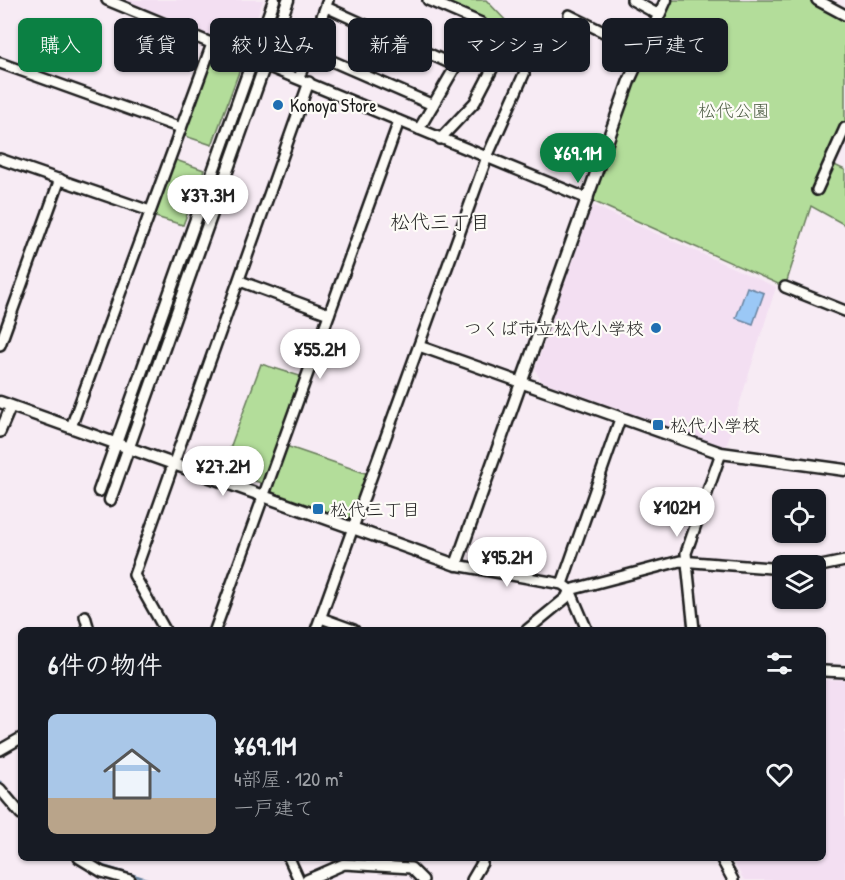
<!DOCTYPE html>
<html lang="ja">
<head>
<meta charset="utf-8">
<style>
  :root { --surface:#171b24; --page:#20242c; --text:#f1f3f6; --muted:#9ea1a6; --line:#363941; --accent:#0b8043 }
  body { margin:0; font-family:"Patrick Hand","Klee One",sans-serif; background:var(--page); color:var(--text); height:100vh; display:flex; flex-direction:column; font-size:22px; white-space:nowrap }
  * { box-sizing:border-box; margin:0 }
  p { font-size:20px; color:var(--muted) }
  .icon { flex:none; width:33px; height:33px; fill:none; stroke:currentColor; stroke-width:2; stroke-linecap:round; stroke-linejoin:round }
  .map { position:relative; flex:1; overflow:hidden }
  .side { position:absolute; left:18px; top:627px; width:808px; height:234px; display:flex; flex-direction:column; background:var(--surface); border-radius:9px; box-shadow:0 2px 4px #0004 }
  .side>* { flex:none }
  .top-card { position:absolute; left:18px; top:18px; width:810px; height:54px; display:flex; gap:12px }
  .tools { position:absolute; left:772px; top:489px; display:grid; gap:12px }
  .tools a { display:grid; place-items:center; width:54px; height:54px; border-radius:9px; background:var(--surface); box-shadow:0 2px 4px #0004; font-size:30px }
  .price { position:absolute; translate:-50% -51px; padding:0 14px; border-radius:21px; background:#fff; color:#222; font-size:20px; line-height:39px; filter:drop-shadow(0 2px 3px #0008) }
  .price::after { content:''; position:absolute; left:50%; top:36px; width:18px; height:14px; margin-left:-9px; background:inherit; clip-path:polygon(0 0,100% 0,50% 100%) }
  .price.on { background:var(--accent); color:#fff }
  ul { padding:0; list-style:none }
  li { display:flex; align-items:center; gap:18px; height:150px; padding:0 30px }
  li+li { border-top:2px solid var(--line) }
  li span { display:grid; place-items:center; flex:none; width:168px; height:120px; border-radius:9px; color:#555 }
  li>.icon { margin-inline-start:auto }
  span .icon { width:72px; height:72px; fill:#fffc; stroke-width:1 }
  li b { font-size:26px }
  h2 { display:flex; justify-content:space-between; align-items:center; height:72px; padding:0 30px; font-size:26px }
  .pill { padding:0 21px; border-radius:9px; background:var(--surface); box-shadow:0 2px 4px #0004; font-size:21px; line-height:54px }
  .pill.on { background:var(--accent); color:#fff }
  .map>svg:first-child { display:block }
  .built { fill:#f3dff2 }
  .green { fill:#b3dd9a; stroke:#687c5b; stroke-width:1.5 }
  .water { fill:#9bc8f6; stroke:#68839f; stroke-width:1.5 }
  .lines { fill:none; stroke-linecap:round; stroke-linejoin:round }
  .stream { stroke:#68839f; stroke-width:3 }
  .minor-casing { stroke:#1c1c1c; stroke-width:14 }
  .tertiary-casing { stroke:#1c1c1c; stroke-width:15 }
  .minor { stroke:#fdfcf7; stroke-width:9 }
  .tertiary { stroke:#fdfcf7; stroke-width:10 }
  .poi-dot { fill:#1f6fb2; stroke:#fdfcf7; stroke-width:2 }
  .labels { text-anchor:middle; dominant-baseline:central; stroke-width:4.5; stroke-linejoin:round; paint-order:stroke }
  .poi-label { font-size:18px; fill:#1c1c1c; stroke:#fdfcf7; text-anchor:start }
  .park-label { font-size:18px; fill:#516048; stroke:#fdfcf7 }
  .neighbourhood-label { font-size:20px; fill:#1c1c1c; stroke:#fdfcf7 }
</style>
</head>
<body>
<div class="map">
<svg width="845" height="880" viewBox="0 0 845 880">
  <rect width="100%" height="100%" fill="#f7ebf4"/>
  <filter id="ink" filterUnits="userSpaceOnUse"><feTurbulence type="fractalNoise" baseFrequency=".0167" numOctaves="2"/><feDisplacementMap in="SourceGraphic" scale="12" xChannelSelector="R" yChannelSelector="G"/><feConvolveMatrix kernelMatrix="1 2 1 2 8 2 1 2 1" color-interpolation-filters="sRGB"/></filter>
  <g filter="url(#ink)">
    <g class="built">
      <path d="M123,0h140l-15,42 -14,4z"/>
      <path d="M592,205l184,82 -50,160 -185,-66 -6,-12z"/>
      <path d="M845,679v201h-101l-13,-22h93v-178z"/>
    </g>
    <g class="green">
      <path d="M440,0h46l25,26 -4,6z"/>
      <path d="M666,0h151l28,15v113l-17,34 17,8v55l-34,-19 -26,81 -197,-88z"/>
      <path d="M211,54l29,15 -28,76 -30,-10z"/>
      <path d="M173,159l31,11 -21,55 -31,-9z"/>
      <path d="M261,364l42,13 -39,107 -42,-14z"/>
      <path d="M286,446l82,28 -16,42 -3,3 -75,-25 -4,-5z"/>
    </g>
    <path class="water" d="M747,287l17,6 -11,31 -17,-6z"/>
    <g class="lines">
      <g class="stream">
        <path d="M0,782l21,24"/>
        <path d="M88,858l14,8 47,14"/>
      </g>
      <defs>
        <g id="minor">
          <path d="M107,0l481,199"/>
          <path d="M632,0l27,15"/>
          <path d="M817,0l28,15"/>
          <path d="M326,7l130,59"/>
          <path d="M569,15l73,36"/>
          <path d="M309,51l124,54"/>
          <path d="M0,63l181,65"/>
          <path d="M299,78l29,-78"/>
          <path d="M419,129l62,-106 -53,-23"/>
          <path d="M440,139l35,-37 39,-75"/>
          <path d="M0,159l150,52"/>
          <path d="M817,190l28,-62"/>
          <path d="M240,281l89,33"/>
          <path d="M785,287l60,24"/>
          <path d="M0,345l60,-166"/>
          <path d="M419,346l104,37"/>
          <path d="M71,427l141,-383"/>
          <path d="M0,432l11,-26"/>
          <path d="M456,565l106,19 8,6 17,40"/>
          <path d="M816,567l29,-6"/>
          <path d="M562,584l58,-165"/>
          <path d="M85,616l4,14"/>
          <path d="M321,618l33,12"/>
          <path d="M165,630l-31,-55 175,-493"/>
          <path d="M215,630l184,-509"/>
          <path d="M316,630l171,-473 37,-83"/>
          <path d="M527,630l39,-32 4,-8 110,-29 103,8"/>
          <path d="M694,630l-8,-77 35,-100"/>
          <path d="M824,671l21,1"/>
          <path d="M0,750l21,-12"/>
          <path d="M0,789l21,25"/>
          <path d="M79,858l23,14 28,8"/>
          <path d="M289,858l10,22"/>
          <path d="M721,858l12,22"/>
          <path d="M307,880l37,-16 67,4 12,12"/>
          <path d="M472,880l10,-17"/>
        </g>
        <g id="tertiary">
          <path d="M523,383l198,70 124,17"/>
          <path d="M0,402l456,163 173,-484 37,-81"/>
          <path d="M99,491l175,-491"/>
          <path d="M110,500l178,-500"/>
        </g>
      </defs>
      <use href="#minor" class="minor-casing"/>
      <use href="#tertiary" class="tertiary-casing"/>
      <use href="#minor" class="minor"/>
      <use href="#tertiary" class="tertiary"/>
    </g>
  </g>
  <g class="poi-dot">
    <circle cx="278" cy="105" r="6"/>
    <circle cx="656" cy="328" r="6"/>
    <rect x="652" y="419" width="12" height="12" rx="3"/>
    <rect x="312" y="503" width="12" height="12" rx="3"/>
  </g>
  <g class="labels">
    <g class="poi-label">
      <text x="290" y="105">Konoya Store</text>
      <text x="644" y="328" text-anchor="end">つくば市立松代小学校</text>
      <text x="670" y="425">松代小学校</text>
      <text x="330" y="509">松代三丁目</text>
    </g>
    <g class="park-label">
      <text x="734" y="110">松代公園</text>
    </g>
    <g class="neighbourhood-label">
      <text x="440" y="221">松代三丁目</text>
    </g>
  </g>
</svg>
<div class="tools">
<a><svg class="icon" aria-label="locate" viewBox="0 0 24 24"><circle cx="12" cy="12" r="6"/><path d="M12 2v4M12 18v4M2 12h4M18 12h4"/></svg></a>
<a><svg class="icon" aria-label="layers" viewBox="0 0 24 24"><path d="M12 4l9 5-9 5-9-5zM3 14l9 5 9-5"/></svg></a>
</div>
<b class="price on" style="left:578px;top:184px">¥69.1M</b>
<b class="price" style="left:208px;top:226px">¥37.3M</b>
<b class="price" style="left:320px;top:380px">¥55.2M</b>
<b class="price" style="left:223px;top:497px">¥27.2M</b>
<b class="price" style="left:677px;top:538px">¥102M</b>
<b class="price" style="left:507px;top:588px">¥95.2M</b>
<div class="top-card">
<a class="pill on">購入</a>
<a class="pill">賃貸</a>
<a class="pill">絞り込み</a>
<a class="pill">新着</a>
<a class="pill">マンション</a>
<a class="pill">一戸建て</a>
</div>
<section class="side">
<h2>6件の物件<svg class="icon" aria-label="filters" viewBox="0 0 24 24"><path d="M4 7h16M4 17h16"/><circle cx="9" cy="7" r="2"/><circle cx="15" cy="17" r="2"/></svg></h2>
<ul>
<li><span style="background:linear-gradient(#a9c7e8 70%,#b9a48a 0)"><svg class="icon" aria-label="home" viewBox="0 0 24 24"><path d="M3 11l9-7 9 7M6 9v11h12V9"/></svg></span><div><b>¥69.1M</b><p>4部屋 · 120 m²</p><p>一戸建て</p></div><svg class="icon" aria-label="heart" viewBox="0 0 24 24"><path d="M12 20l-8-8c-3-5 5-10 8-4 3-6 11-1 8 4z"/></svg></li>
</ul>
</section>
</div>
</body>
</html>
